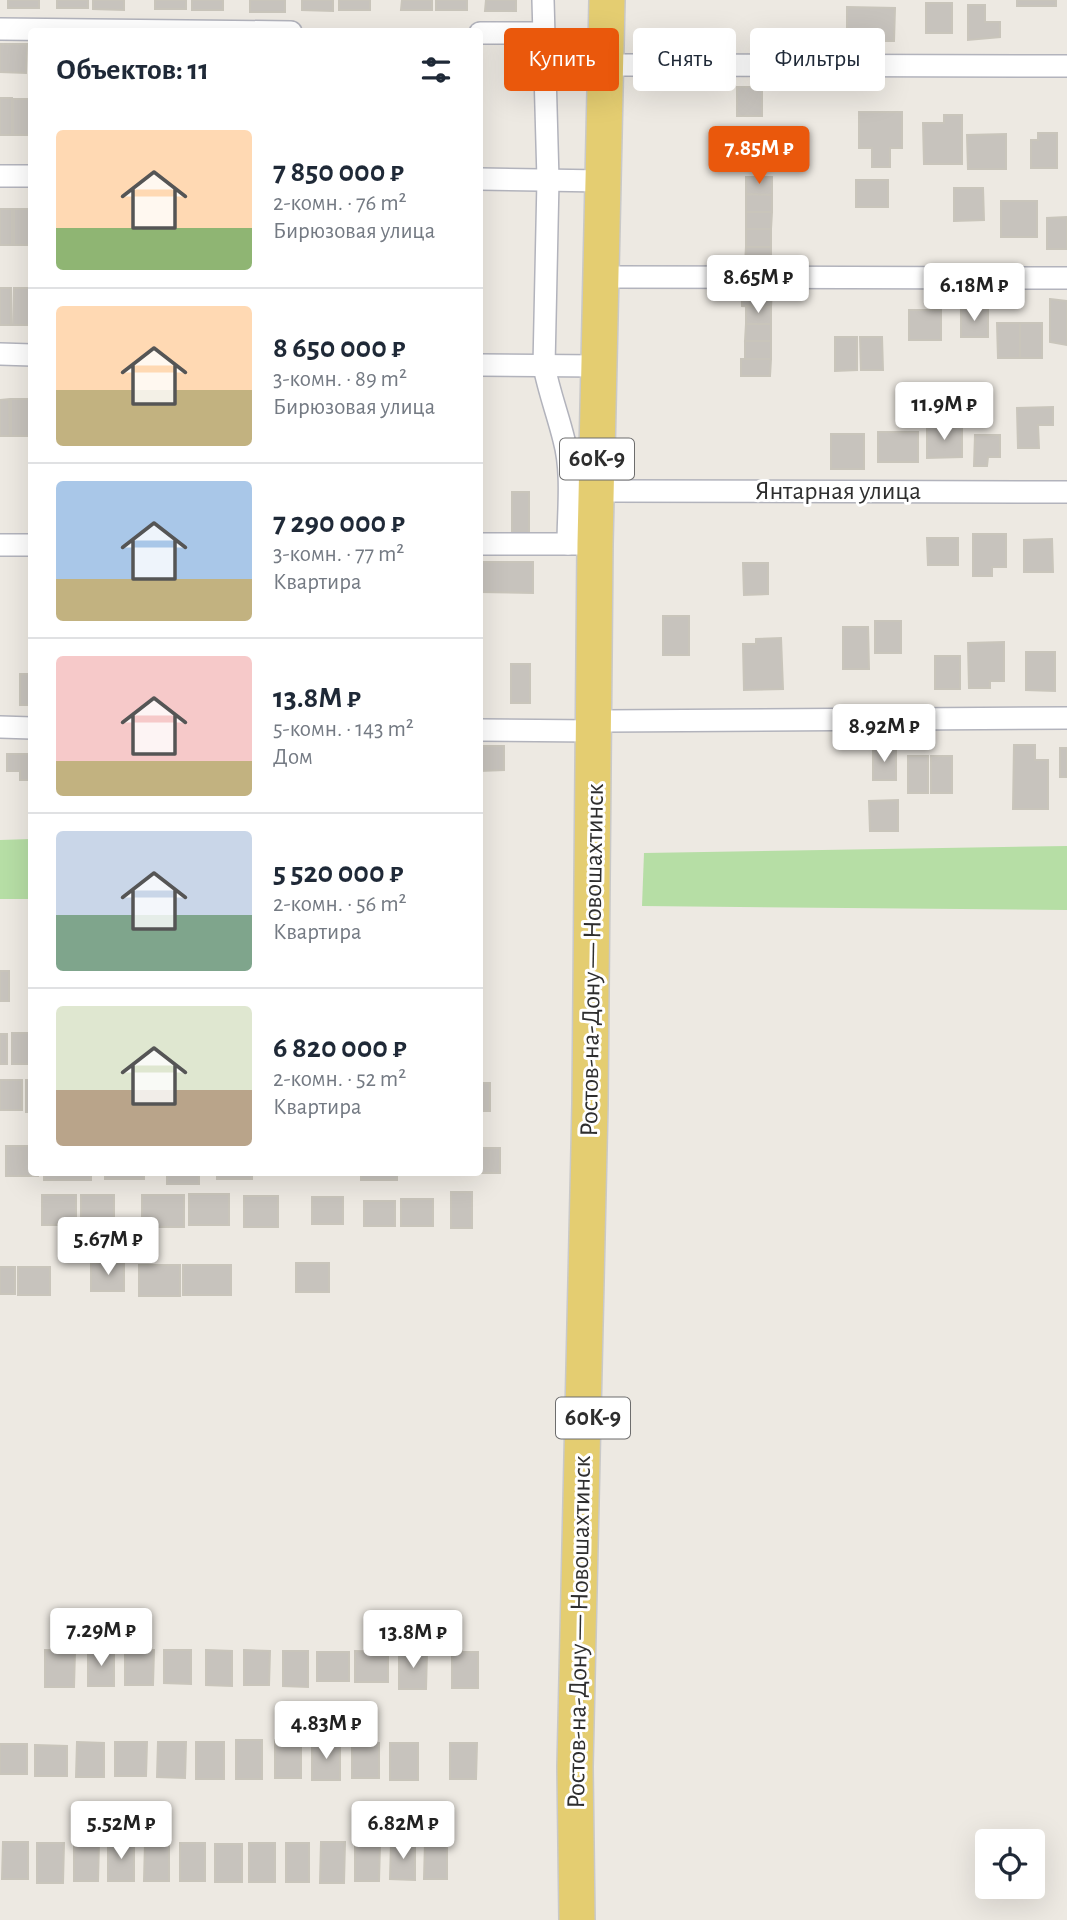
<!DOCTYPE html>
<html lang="ru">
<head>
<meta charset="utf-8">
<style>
  :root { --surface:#fff; --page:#f2f2f3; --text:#1f2937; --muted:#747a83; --line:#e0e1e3; --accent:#ea580c }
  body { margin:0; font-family:"Alegreya Sans",sans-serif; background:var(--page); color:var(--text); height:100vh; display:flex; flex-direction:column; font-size:26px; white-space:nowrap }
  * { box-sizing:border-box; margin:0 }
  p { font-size:23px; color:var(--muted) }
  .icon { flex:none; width:38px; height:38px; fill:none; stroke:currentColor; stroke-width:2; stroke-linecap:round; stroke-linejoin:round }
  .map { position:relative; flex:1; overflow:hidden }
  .side { position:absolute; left:28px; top:28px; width:455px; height:1148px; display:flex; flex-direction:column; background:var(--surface); border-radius:7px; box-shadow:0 7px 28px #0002 }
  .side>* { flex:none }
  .hud { position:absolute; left:504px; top:28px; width:457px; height:63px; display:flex; gap:14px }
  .buttons { position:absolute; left:975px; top:1829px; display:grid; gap:14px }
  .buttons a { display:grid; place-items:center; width:70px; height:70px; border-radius:7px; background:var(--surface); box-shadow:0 7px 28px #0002; font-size:35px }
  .price { position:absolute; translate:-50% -60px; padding:0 16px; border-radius:7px; background:#fff; color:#222; font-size:23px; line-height:46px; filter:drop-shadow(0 2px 4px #0008) }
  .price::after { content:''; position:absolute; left:50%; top:42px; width:21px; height:16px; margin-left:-10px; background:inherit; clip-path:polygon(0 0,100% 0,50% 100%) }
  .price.on { background:var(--accent); color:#fff }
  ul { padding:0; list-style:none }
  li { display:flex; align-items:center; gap:21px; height:175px; padding:0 28px }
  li+li { border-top:2px solid var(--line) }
  li span { display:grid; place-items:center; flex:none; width:196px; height:140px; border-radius:7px; color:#555 }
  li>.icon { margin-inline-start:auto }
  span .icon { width:84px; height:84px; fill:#fffc; stroke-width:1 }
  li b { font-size:30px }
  h2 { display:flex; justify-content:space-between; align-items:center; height:84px; padding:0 28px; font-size:30px }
  .pill { padding:0 24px; border-radius:7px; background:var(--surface); box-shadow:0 7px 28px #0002; font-size:24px; line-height:63px }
  .pill.on { background:var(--accent); color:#fff }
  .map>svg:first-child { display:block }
  .green { fill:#b6dea5 }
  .building { fill:#c7c3bd; stroke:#c9c5bb; stroke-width:2 }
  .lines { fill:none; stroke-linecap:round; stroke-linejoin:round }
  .minor-casing { stroke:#b2b3bc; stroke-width:24 }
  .primary-casing { stroke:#c9c9c9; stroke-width:38 }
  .minor { stroke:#fff; stroke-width:21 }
  .primary { stroke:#e4cd71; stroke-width:35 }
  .labels { text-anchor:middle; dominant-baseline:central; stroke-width:6; stroke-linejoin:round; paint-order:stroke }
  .shield { fill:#fff; stroke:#6d6d6d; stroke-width:2 }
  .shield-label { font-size:24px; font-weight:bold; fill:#2e2e2e }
  .street-label { font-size:26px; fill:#2e2e2e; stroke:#fff }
</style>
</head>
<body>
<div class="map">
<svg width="1067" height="1920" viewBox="0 0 1067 1920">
  <rect width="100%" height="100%" fill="#ede9e2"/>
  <g class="green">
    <path d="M31,839v60h-31v-59z"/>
    <path d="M1067,846v64l-425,-4 2,-53z"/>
  </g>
  <g class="building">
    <rect x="8" y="0" width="31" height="8"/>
    <rect x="57" y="0" width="31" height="8"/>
    <path d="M93,0h31v10l-31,-1z"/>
    <rect x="155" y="0" width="31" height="9"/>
    <rect x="192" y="0" width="31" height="10"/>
    <rect x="250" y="0" width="35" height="12"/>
    <path d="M302,0h31v11l-31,-1z"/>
    <rect x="339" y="0" width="31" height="10"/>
    <path d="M402,0h30v10h-31z"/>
    <rect x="436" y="0" width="31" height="10"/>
    <path d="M486,0h30v11h-31z"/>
    <rect x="1017" y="0" width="39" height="6"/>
    <rect x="926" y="3" width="26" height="30"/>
    <path d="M968,5h17v17h15v15l-32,3z"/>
    <path d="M847,7l48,1 -1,33h-31l-1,14 -15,-1z"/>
    <path d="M0,44h27l-1,29 -26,-1z"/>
    <rect x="737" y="87" width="25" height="29"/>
    <rect x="0" y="98" width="12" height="37"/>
    <rect x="13" y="99" width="19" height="36"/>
    <path d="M859,112h43v36h-12v19h-18v-19h-13z"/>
    <path d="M944,115h18v49h-38l-1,-41h21z"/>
    <path d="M1038,133h19v35h-26v-28h7z"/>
    <path d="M1006,134v35h-38l-1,-34z"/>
    <path d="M746,177h26v18l-26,-1z"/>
    <rect x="856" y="180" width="32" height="27"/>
    <path d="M954,188h29l1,32 -30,1z"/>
    <path d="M746,194l26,1v17h-26z"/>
    <rect x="1001" y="201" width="36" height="36"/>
    <rect x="0" y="209" width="12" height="36"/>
    <rect x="14" y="209" width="18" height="36"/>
    <path d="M746,212h26l-1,17h-25z"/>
    <path d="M1067,217v32h-20v-31z"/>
    <rect x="746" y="229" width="25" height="18"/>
    <path d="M746,247h25v17h-26z"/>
    <rect x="0" y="288" width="11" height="37"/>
    <path d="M14,288h18v37h-19z"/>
    <path d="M742,289h30l-1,18 -29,-1z"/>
    <path d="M1050,299l17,2v44l-17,-3z"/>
    <path d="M746,306l25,1v17h-25z"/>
    <rect x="961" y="309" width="27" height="28"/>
    <rect x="909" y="310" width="32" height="30"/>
    <path d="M997,323h23v35h-22z"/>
    <rect x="1020" y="323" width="22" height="35"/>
    <path d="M746,324h25v17h-26z"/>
    <path d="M835,337h22v33l-22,1z"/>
    <path d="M860,337h22l1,33h-22z"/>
    <rect x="745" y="341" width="26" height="18"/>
    <path d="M741,359h30l-1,17h-29z"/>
    <path d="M9,399l1,37h-10v-36z"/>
    <rect x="11" y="399" width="21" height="37"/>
    <path d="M1053,407v18h-15l1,23h-21l-1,-40z"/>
    <path d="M927,426h35v31l-35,1z"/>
    <rect x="878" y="432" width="40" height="30"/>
    <rect x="831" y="434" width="33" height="35"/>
    <path d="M975,435h25v22h-12l-1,9h-13z"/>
    <rect x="512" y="492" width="17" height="41"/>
    <path d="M973,534h33v33h-14v9h-19z"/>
    <path d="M927,538h31v27h-30z"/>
    <path d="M1052,539l1,33h-29v-32z"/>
    <path d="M481,562h52v31l-52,-1z"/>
    <path d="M743,563h25v31l-24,1z"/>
    <rect x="663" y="616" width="26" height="39"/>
    <rect x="875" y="621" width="26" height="32"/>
    <path d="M843,627h25l1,42h-26z"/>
    <path d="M781,638l2,51 -39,1 -1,-46h13v-5z"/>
    <path d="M1004,642v39h-14v7h-21l-1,-45z"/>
    <path d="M1026,652h29v39l-29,-1z"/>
    <rect x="935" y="656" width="25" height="33"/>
    <rect x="511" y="664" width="19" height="39"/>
    <path d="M29,669l3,36h-12v-31h9z"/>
    <path d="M1014,745h21v15h13v49h-35z"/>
    <path d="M480,746h24v24l-24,1z"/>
    <rect x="873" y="748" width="23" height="32"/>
    <rect x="1060" y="748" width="7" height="29"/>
    <path d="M7,754h25v26h-12v-9h-13z"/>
    <rect x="908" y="756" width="20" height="37"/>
    <rect x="931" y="756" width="21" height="37"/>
    <path d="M898,800v31h-28l-1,-30z"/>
    <rect x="0" y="971" width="9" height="30"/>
    <rect x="12" y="1033" width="20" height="31"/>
    <rect x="0" y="1034" width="7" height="30"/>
    <rect x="0" y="1080" width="22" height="30"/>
    <rect x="26" y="1080" width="6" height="32"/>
    <rect x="480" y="1083" width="10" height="28"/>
    <path d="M6,1146h26v26h6v4h-32z"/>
    <path d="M480,1148h20v25h-33l13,-1z"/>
    <rect x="44" y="1172" width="47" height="8"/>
    <rect x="105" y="1172" width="39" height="7"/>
    <rect x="167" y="1172" width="32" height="12"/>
    <rect x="217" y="1172" width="35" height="7"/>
    <rect x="361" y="1172" width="36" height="8"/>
    <rect x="451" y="1192" width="21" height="36"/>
    <rect x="189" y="1194" width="40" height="31"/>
    <rect x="42" y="1195" width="34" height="30"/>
    <rect x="81" y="1195" width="33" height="28"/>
    <rect x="142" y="1195" width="42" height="32"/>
    <rect x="244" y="1196" width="34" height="31"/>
    <rect x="312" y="1197" width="31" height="27"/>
    <rect x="401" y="1199" width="32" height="27"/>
    <rect x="364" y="1201" width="31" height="25"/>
    <rect x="91" y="1263" width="33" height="28"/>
    <rect x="296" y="1263" width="33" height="29"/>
    <rect x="139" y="1265" width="41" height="31"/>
    <rect x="183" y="1265" width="48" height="30"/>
    <rect x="0" y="1267" width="15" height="27"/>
    <rect x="18" y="1267" width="32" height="28"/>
    <path d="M45,1650l30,1 -1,36h-29z"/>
    <rect x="88" y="1650" width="26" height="36"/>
    <path d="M125,1650h29l-1,35h-28z"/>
    <path d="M164,1650h27v34l-27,-1z"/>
    <path d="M206,1650l26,1v35l-26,-1z"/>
    <path d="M244,1650l26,1 -1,34h-25z"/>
    <path d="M283,1651h25v36l-25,-1z"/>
    <path d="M355,1651l33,1v30h-33z"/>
    <rect x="317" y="1652" width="32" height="29"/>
    <path d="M399,1652h28l-1,37h-27z"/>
    <rect x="452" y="1652" width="26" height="36"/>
    <rect x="236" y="1740" width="26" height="39"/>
    <rect x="275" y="1740" width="26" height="38"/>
    <path d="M77,1742l27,1v34h-28z"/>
    <path d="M115,1742h32l-1,34h-31z"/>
    <path d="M158,1742h28l-1,36 -28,-1z"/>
    <rect x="196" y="1742" width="28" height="37"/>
    <path d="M312,1742l28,1v37h-28z"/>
    <path d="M352,1742l27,1v35h-27z"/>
    <rect x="390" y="1743" width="28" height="37"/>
    <path d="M450,1743h27l-1,36h-26z"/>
    <rect x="0" y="1744" width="27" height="30"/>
    <path d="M35,1745l32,1v30h-32z"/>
    <path d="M108,1841l26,1v39h-26z"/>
    <path d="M3,1842h25v37h-26z"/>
    <path d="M74,1842h25l-1,39h-24z"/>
    <path d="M321,1842h24l-1,41h-24z"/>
    <path d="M425,1842h22v37h-23z"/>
    <path d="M37,1843h27l-1,40h-26z"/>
    <path d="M145,1843h24v38h-25z"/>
    <rect x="180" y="1843" width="25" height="38"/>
    <rect x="249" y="1843" width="26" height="39"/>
    <rect x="286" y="1843" width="23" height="39"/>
    <path d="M391,1843h24v37l-25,-1z"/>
    <rect x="215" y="1844" width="27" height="38"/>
    <path d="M355,1844h25l-1,37h-24z"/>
  </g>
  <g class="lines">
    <defs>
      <g id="minor">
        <path d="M543,0l5,180 -4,186c5,26 14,49 20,74 9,33 4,71 4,104"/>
        <path d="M0,29l291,3"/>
        <path d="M480,33h62"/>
        <path d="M616,65l451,1"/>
        <path d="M0,176h32"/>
        <path d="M480,179l123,2"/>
        <path d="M611,277l456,1"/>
        <path d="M0,354l32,1"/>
        <path d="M480,365l119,1"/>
        <path d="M609,491l458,1"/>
        <path d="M480,544h99"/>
        <path d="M0,545h32"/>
        <path d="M605,721l462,-3"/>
        <path d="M0,727l32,1"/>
        <path d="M480,730l115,1"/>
      </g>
      <path id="primary" d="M577,1920l-2,-153 15,-663 5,-560 12,-544"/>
    </defs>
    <use href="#minor" class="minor-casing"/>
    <use href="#primary" class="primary-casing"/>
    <use href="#minor" class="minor"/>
    <use href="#primary" class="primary"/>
  </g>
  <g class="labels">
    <g class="shield">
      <rect x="560" y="438.5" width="74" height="41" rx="5"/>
      <rect x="556" y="1397.5" width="74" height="41" rx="5"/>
    </g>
    <g class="shield-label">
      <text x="597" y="459">60К-9</text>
      <text x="593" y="1418">60К-9</text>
    </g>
    <g class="street-label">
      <text x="838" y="491">Янтарная улица</text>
      <text transform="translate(592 960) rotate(-89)">Ростов-на-Дону — Новошахтинск</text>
      <text transform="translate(579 1632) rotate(-89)">Ростов-на-Дону — Новошахтинск</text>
    </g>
  </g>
</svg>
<div class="buttons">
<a><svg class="icon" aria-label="locate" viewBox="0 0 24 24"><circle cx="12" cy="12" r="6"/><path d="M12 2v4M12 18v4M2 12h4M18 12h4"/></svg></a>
</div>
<b class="price on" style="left:759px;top:186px">7.85M ₽</b>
<b class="price" style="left:758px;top:315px">8.65M ₽</b>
<b class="price" style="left:974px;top:323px">6.18M ₽</b>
<b class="price" style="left:944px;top:442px">11.9M ₽</b>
<b class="price" style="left:884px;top:764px">8.92M ₽</b>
<b class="price" style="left:108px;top:1277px">5.67M ₽</b>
<b class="price" style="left:101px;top:1668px">7.29M ₽</b>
<b class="price" style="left:413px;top:1670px">13.8M ₽</b>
<b class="price" style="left:326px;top:1761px">4.83M ₽</b>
<b class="price" style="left:121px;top:1861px">5.52M ₽</b>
<b class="price" style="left:403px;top:1861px">6.82M ₽</b>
<div class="hud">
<a class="pill on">Купить</a>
<a class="pill">Снять</a>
<a class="pill">Фильтры</a>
</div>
<section class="side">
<h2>Объектов: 11<svg class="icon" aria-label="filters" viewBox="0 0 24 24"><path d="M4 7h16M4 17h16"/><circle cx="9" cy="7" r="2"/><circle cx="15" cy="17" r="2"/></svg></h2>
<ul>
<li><span style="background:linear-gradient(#ffd9b3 70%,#8fb573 0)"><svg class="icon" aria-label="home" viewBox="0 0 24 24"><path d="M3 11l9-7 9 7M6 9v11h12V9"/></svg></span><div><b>7 850 000 ₽</b><p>2-комн. · 76 m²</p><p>Бирюзовая улица</p></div></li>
<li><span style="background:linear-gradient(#ffd9b3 60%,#c2b280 0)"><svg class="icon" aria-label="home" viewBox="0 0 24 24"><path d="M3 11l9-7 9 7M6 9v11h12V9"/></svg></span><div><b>8 650 000 ₽</b><p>3-комн. · 89 m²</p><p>Бирюзовая улица</p></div></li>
<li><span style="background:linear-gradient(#a9c7e8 70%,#c2b280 0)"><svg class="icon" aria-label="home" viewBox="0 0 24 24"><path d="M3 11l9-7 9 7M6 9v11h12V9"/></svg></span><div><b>7 290 000 ₽</b><p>3-комн. · 77 m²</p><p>Квартира</p></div></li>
<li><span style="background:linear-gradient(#f6c9c9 75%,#c2b280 0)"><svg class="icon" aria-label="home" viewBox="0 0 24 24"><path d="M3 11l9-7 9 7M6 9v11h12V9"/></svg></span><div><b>13.8M ₽</b><p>5-комн. · 143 m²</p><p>Дом</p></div></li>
<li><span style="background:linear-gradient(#c9d6e8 60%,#7fa58c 0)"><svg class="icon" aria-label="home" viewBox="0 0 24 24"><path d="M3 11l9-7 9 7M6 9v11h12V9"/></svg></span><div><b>5 520 000 ₽</b><p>2-комн. · 56 m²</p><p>Квартира</p></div></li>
<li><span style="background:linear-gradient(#dfe7d0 60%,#b9a48a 0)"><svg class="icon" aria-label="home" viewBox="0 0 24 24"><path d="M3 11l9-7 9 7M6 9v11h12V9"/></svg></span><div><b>6 820 000 ₽</b><p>2-комн. · 52 m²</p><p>Квартира</p></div></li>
</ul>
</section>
</div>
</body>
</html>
